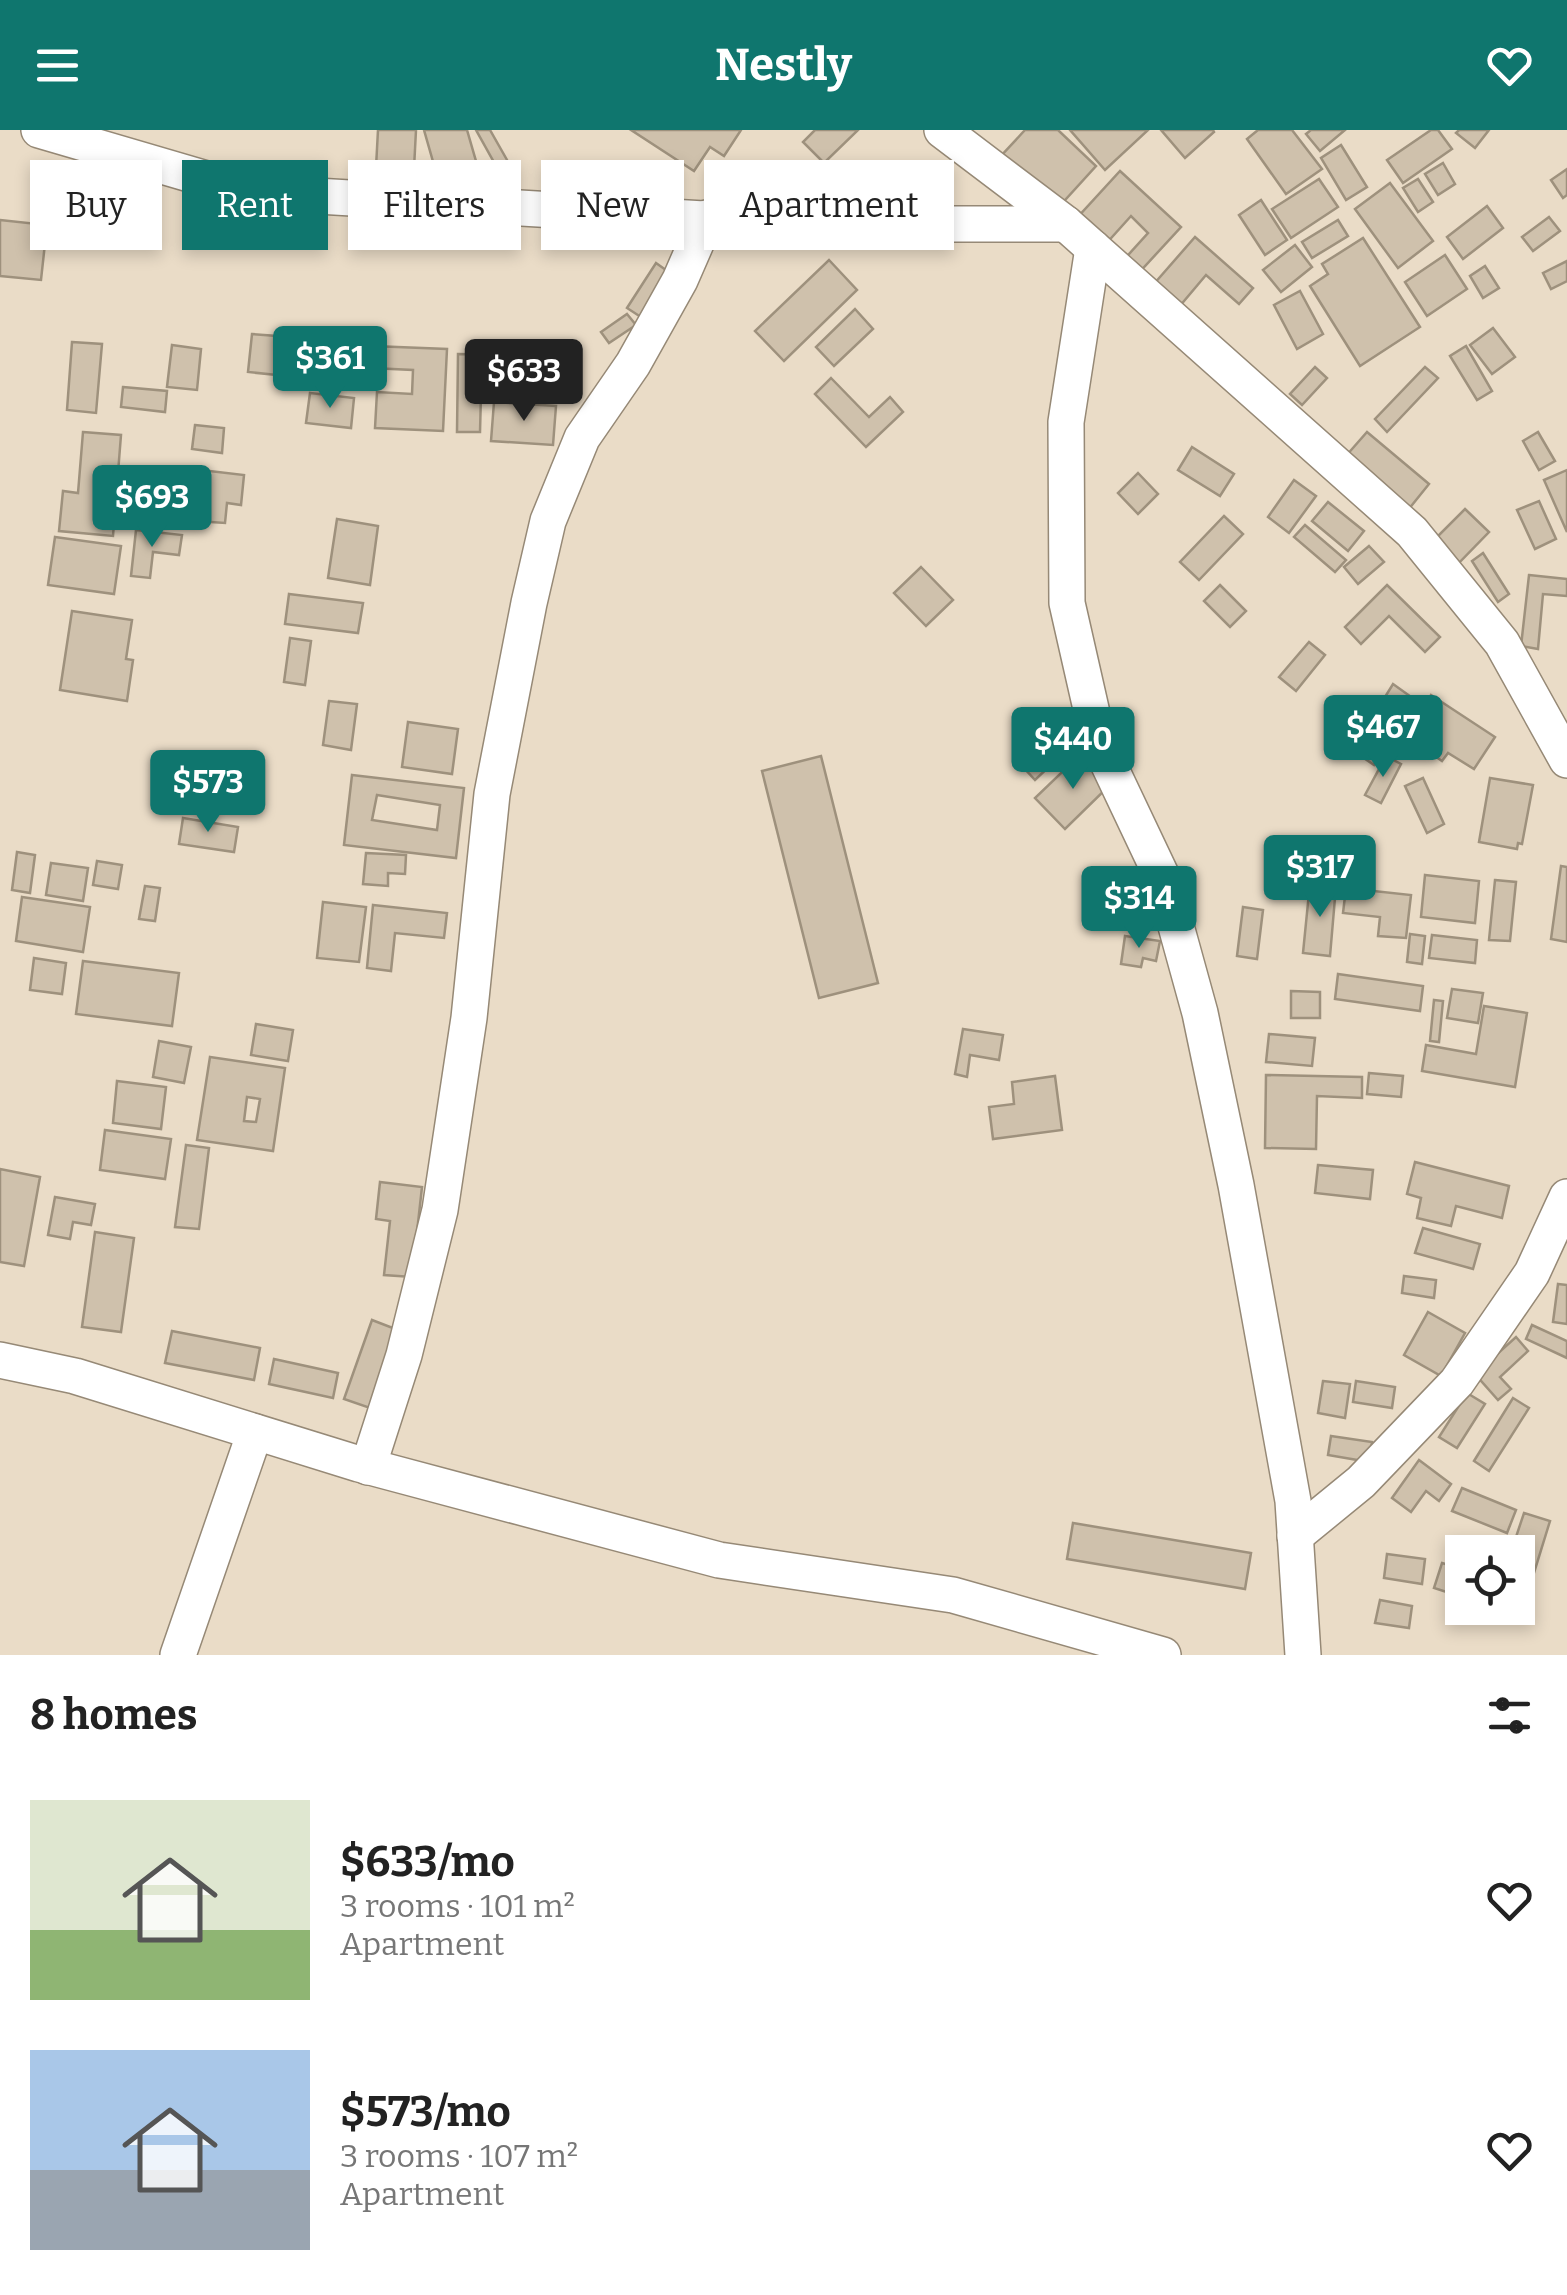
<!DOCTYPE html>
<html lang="en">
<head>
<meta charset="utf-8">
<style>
  :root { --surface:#fff; --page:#f2f2f2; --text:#222; --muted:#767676; --accent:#0f766e }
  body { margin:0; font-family:Bitter,serif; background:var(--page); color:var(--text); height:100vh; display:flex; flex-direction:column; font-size:38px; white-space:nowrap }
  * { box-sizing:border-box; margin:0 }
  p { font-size:32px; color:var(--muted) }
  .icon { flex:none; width:55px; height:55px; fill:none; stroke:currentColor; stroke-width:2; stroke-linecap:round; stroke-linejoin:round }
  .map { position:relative; height:1525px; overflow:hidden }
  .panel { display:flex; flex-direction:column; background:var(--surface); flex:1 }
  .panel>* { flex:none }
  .banner { position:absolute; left:30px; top:30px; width:1000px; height:90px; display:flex; gap:20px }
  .fabs { position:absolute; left:1445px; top:1405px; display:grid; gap:20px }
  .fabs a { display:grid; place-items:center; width:90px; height:90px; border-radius:0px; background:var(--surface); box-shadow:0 5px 15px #0003; font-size:50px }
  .price { position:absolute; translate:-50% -85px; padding:0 22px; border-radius:10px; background:var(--accent); color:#fff; font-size:32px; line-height:65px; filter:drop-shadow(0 2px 5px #0008) }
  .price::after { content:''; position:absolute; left:50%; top:60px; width:30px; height:22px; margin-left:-15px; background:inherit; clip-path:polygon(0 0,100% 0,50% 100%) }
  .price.active { background:#222; color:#fff }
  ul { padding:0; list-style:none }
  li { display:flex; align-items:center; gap:30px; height:250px; padding:0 30px }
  li span { display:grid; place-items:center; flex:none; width:280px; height:200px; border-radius:0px; color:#555 }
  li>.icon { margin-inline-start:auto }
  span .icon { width:120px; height:120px; fill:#fffc; stroke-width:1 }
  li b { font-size:42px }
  h2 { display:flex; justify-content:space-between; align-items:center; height:120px; padding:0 30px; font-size:42px }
  .chip { padding:0 35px; border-radius:0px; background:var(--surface); box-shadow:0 5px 15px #0003; font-size:35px; line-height:90px }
  .chip.active { background:var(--accent); color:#fff }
  header { display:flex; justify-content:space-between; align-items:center; height:130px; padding:0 30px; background:var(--accent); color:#fff; font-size:45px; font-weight:700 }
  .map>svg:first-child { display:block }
  .building { fill:#cfc1ac; stroke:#9e917d; stroke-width:2.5; fill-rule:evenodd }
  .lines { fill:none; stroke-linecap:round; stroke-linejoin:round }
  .minor-casing { stroke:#968976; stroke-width:38 }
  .minor { stroke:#fff; stroke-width:35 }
</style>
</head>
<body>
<header><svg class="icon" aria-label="menu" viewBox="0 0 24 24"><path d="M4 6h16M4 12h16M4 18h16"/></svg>Nestly<svg class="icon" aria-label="heart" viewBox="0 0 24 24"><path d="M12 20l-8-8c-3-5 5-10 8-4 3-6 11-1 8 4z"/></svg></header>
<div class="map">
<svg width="1567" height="1525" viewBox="0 0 1567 1525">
  <rect width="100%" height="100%" fill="#eadcc7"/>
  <g class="building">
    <path d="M378,0h38l-3,58 -38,-2z"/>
    <path d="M424,0h43l13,45 -40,11z"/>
    <path d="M476,0h14l21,37 -11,6z"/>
    <path d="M631,0h110l-17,26 -14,-9 -16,24z"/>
    <path d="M815,0h43l-34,33 -21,-21z"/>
    <path d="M1025,0h33l38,36 -40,44 -56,-53z"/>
    <path d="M1070,0h78l-43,40z"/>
    <path d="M1161,0h52l1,2 -29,26z"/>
    <path d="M1258,0h34l30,39 -36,25 -39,-55z"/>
    <path d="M1311,0h34l-25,21 -14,-17z"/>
    <path d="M1431,0h7l14,19 -49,34 -16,-23z"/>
    <path d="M1459,0h30l-14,18 -19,-15z"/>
    <path d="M1341,15l26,42 -21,13 -25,-42z"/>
    <path d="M1443,33l12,21 -17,11 -13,-21z"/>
    <path d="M824,36l46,14 -8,26 -45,-13z"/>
    <path d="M1567,39v26l-4,3 -12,-18z"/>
    <path d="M1120,41l61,56 -46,50 -15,-13 28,-31 -17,-17 -27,30 -28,-27z"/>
    <path d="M1319,49l19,28 -47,31 -19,-29z"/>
    <path d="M1418,49l15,23 -15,10 -15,-24z"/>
    <path d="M1390,53l43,58 -35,27 -43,-59z"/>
    <path d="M1261,70l26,40 -22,15 -26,-40z"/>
    <path d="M1487,76l16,22 -40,31 -16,-22z"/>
    <path d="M1549,87l11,14 -27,20 -11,-14z"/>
    <path d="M0,90l47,5 -6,55 -41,-4z"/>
    <path d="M1338,90l10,16 -36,22 -10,-16z"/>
    <path d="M1195,107l58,51 -14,16 -33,-29 -27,32 -26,-22z"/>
    <path d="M1363,108l57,89 -60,39 -50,-80 18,-12 -6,-10z"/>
    <path d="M1295,115l17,22 -31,25 -18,-22z"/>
    <path d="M1445,125l22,34 -40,27 -22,-34z"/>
    <path d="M829,130l28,30 -73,71 -29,-30z"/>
    <path d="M1567,131v20l-16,8 -8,-16z"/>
    <path d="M656,133l17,12 -29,44 -17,-11z"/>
    <path d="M1485,136l14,22 -16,10 -13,-22z"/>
    <path d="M1300,161l23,43 -26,15 -23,-44z"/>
    <path d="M855,179l18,20 -39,37 -18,-19z"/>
    <path d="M627,184l9,11 -27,18 -8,-11z"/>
    <path d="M1493,198l22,29 -23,17 -22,-29z"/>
    <path d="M252,204l38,3 -4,39 -38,-4z"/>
    <path d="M72,212l30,2 -6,69 -29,-3z"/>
    <path d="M172,215l29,4 -4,41 -30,-3z"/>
    <path d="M372,216l75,3 -4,82 -68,-3 2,-36 35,2 1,-24 -42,-2z"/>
    <path d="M1466,216l26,45 -15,9 -27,-44z"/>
    <path d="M458,224l98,2 -1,40 -74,-2 -1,38h-23z"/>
    <path d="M1315,237l12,11 -25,27 -12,-11z"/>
    <path d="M1425,237l13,11 -51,54 -12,-13z"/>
    <path d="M831,248l38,39 21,-20 13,15 -37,35 -51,-53z"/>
    <path d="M123,257l44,4 -2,21 -44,-5z"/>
    <path d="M310,263l44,5 -3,30 -45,-5z"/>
    <path d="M494,272l62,4 -3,39 -62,-4z"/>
    <path d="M195,295l29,3 -2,25 -30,-4z"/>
    <path d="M83,302l38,3 -8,101 -54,-5 4,-40 15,2z"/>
    <path d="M1367,302l62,52 -21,26 -63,-53z"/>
    <path d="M1538,302l17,29 -16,9 -16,-29z"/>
    <path d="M1192,317l42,27 -14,22 -42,-26z"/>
    <path d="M201,340l43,5 -3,30 -14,-2 -2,20 -29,-2z"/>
    <path d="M1567,340v62l-23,-52z"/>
    <path d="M1138,343l20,21 -20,20 -20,-21z"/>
    <path d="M1294,350l22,16 -27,37 -21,-16z"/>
    <path d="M1539,371l17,38 -21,10 -18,-39z"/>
    <path d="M1328,372l36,29 -16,20 -36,-30z"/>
    <path d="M1465,379l24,23 -37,38 -24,-24z"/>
    <path d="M1224,386l19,18 -44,46 -19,-18z"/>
    <path d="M337,389l41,7 -8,59 -42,-7z"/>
    <path d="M1305,395l41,35 -11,12 -41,-35z"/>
    <path d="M136,400l46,5 -3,20 -26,-3 -3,26 -19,-2z"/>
    <path d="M55,407l66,9 -7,48 -66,-9z"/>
    <path d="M1369,416l15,16 -26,22 -14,-17z"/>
    <path d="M1483,423l26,41 -11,8 -26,-41z"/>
    <path d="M921,437l32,33 -27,26 -32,-33z"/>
    <path d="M1529,445l38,4v17l-24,-2 -5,55 -17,-3z"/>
    <path d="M1220,455l26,26 -16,16 -26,-26z"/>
    <path d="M1387,455l53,52 -15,15 -36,-36 -28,28 -16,-17z"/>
    <path d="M289,464l74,9 -5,30 -73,-9z"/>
    <path d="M72,481l60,9 -6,39 7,1 -6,41 -67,-11z"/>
    <path d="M290,508l21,3 -6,44 -21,-3z"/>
    <path d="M1309,512l16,13 -29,36 -17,-14z"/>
    <path d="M1393,554l21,15 -16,25 -21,-14z"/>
    <path d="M1431,565l64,42 -21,32 -26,-16 -6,8 -13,-9 5,-8 -25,-15z"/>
    <path d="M329,571l28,3 -6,46 -28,-5z"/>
    <path d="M1371,591l22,15 -19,29 -22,-15z"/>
    <path d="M408,592l50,7 -6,45 -50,-7z"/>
    <path d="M1059,603l12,13 -36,34 -11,-12z"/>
    <path d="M1081,624l29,31 -45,44 -30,-31z"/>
    <path d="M821,626l57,227 -59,15 -57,-227z"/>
    <path d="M1386,626l15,8 -20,39 -16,-8z"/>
    <path d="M352,645l112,13 -8,70 -112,-13zM377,665l63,10 -3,25 -65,-10z"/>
    <path d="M1423,648l21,46 -17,9 -22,-47z"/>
    <path d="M1490,648l43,7 -11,59 -4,-1 -1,6 -38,-7z"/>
    <path d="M183,688l55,9 -4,25 -55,-8z"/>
    <path d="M17,722l18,3 -5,38 -18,-3z"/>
    <path d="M366,723l40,2 -1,19 -17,-1v13l-25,-2z"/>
    <path d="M97,731l25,4 -4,24 -25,-4z"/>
    <path d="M51,733l37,5 -5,33 -37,-6z"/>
    <path d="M1561,736l6,1v75l-16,-3z"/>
    <path d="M1425,745l54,6 -4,42 -54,-6z"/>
    <path d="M1495,750l21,2 -6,59 -21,-1z"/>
    <path d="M1310,753l26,3 -6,70 -27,-3z"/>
    <path d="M145,756l15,2 -5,33 -16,-2z"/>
    <path d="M1346,758l65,7 -5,43 -28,-2 2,-19 -37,-4z"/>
    <path d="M22,767l68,10 -7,45 -67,-11z"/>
    <path d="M323,772l43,5 -7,55 -42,-4z"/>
    <path d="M373,775l74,8 -3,25 -49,-5 -4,38 -24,-3z"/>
    <path d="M1243,777l20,3 -6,49 -20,-3z"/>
    <path d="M1410,804l15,2 -3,28 -15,-2z"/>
    <path d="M1432,805l45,5 -2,23 -46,-5z"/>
    <path d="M1125,806l35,5 -4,20 -13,-3 -2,9 -20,-3z"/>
    <path d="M34,828l32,5 -4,31 -32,-4z"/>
    <path d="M83,831l96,12 -7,53 -96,-12z"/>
    <path d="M1338,844l85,12 -3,25 -85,-12z"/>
    <path d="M1452,859l31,4 -5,30 -31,-5z"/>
    <path d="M1291,861l29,1v26h-29z"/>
    <path d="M1434,870l9,1 -4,41 -9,-1z"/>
    <path d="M1484,876l43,7 -12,74 -93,-16 4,-26 50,9z"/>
    <path d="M256,894l37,6 -5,31 -37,-6z"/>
    <path d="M963,899l40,6 -4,25 -29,-5 -3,22 -12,-3z"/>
    <path d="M1269,904l46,4 -3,28 -46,-4z"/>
    <path d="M159,911l32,6 -7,36 -31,-6z"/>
    <path d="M210,927l75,11 -12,83 -76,-11zM247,967l13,2 -4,23 -12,-1z"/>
    <path d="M1369,943l34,3 -2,21 -34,-3z"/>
    <path d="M1266,945l96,2v21l-45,-2 -1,53 -51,-1z"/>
    <path d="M1055,946l7,54 -69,9 -4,-32 25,-3 -2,-22z"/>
    <path d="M117,951l49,6 -5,42 -48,-6z"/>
    <path d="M105,1000l66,9 -6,40 -65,-9z"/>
    <path d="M186,1015l23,3 -10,81 -24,-2z"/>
    <path d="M1415,1032l94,24 -7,32 -46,-12 -5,20 -34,-8 4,-20 -14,-4z"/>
    <path d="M1318,1035l55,5 -3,29 -55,-6z"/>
    <path d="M0,1039l40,8 -16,89 -24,-4z"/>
    <path d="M380,1052l42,5 -10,90 -28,-2 6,-54 -14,-2z"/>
    <path d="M55,1067l40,7 -4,21 -18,-3 -3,17 -22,-4z"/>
    <path d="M1423,1098l57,16 -7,25 -58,-16z"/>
    <path d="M95,1102l39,6 -13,94 -39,-5z"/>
    <path d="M1404,1146l32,4 -2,18 -32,-5z"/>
    <path d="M1558,1154l9,1v39l-14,-2z"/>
    <path d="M1428,1182l37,21 -24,43 -37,-21z"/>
    <path d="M372,1190l26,10 -28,78 -26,-9z"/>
    <path d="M1532,1195l35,16v17l-41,-19z"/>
    <path d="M172,1201l88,17 -6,32 -89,-17z"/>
    <path d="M1516,1207l12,14 -28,26 11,12 -13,11 -23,-26z"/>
    <path d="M274,1229l64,14 -5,25 -64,-14z"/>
    <path d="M1323,1251l27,3 -5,34 -27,-5z"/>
    <path d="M1356,1251l39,6 -3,21 -39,-6z"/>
    <path d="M1467,1263l18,11 -28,44 -18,-11z"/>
    <path d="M1513,1268l16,10 -40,63 -15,-10z"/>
    <path d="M1331,1306l41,6 -3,20 -41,-7z"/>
    <path d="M1419,1330l32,24 -12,17 -13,-10 -15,21 -19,-14z"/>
    <path d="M1462,1358l54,22 -9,23 -55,-22z"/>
    <path d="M1524,1383l26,8 -29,94 -24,-7h21v-56h-7z"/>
    <path d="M1073,1393l178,30 -6,36 -178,-30z"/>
    <path d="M1387,1424l38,5 -3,25 -38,-6z"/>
    <path d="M1442,1433l20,6v28l-28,-9z"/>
    <path d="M1380,1470l32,6 -3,22 -34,-5z"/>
  </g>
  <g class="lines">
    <defs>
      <g id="minor">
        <path d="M39,0l212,62 537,32h278"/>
        <path d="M942,0l124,94 346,308 90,111 65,117"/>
        <path d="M1093,118l-27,174 1,181 32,141 64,135 37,134 36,172 57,316 10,154"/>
        <path d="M0,1230l75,16 284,88 360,96 234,35 210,60"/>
        <path d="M368,1337l36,-112 36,-145 29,-192 23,-224 37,-191 19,-82 34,-83 51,-74 47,-84 27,-62"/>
        <path d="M1295,1406l66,-54 96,-100 75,-109 35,-76"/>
        <path d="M178,1525l77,-223"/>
      </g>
    </defs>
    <use href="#minor" class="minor-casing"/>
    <use href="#minor" class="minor"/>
  </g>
</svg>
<div class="fabs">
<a><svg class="icon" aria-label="locate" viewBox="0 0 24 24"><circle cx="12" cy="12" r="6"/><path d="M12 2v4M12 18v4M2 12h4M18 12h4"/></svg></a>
</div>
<b class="price" style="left:330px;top:281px">$361</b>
<b class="price active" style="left:524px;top:294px">$633</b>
<b class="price" style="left:152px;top:420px">$693</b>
<b class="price" style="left:1383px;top:650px">$467</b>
<b class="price" style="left:1073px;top:662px">$440</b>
<b class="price" style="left:208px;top:705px">$573</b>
<b class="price" style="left:1320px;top:790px">$317</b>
<b class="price" style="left:1139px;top:821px">$314</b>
<div class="banner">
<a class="chip">Buy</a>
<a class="chip active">Rent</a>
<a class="chip">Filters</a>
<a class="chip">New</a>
<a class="chip">Apartment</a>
</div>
</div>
<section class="panel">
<h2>8 homes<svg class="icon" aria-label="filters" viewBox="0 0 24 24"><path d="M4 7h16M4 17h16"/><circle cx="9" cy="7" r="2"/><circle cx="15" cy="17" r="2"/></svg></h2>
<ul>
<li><span style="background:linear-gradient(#dfe7d0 65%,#8fb573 0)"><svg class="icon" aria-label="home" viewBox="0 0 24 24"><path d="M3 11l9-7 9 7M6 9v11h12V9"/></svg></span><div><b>$633/mo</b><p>3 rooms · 101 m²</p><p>Apartment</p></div><svg class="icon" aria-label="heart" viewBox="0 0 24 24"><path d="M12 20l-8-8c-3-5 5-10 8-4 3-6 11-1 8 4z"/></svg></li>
<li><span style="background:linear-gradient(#a9c7e8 60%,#9aa5b1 0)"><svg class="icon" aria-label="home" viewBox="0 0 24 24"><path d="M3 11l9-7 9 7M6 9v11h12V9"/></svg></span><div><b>$573/mo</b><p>3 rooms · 107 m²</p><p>Apartment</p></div><svg class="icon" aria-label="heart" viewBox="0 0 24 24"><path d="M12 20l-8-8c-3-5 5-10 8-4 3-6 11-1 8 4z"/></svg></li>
</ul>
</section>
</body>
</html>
